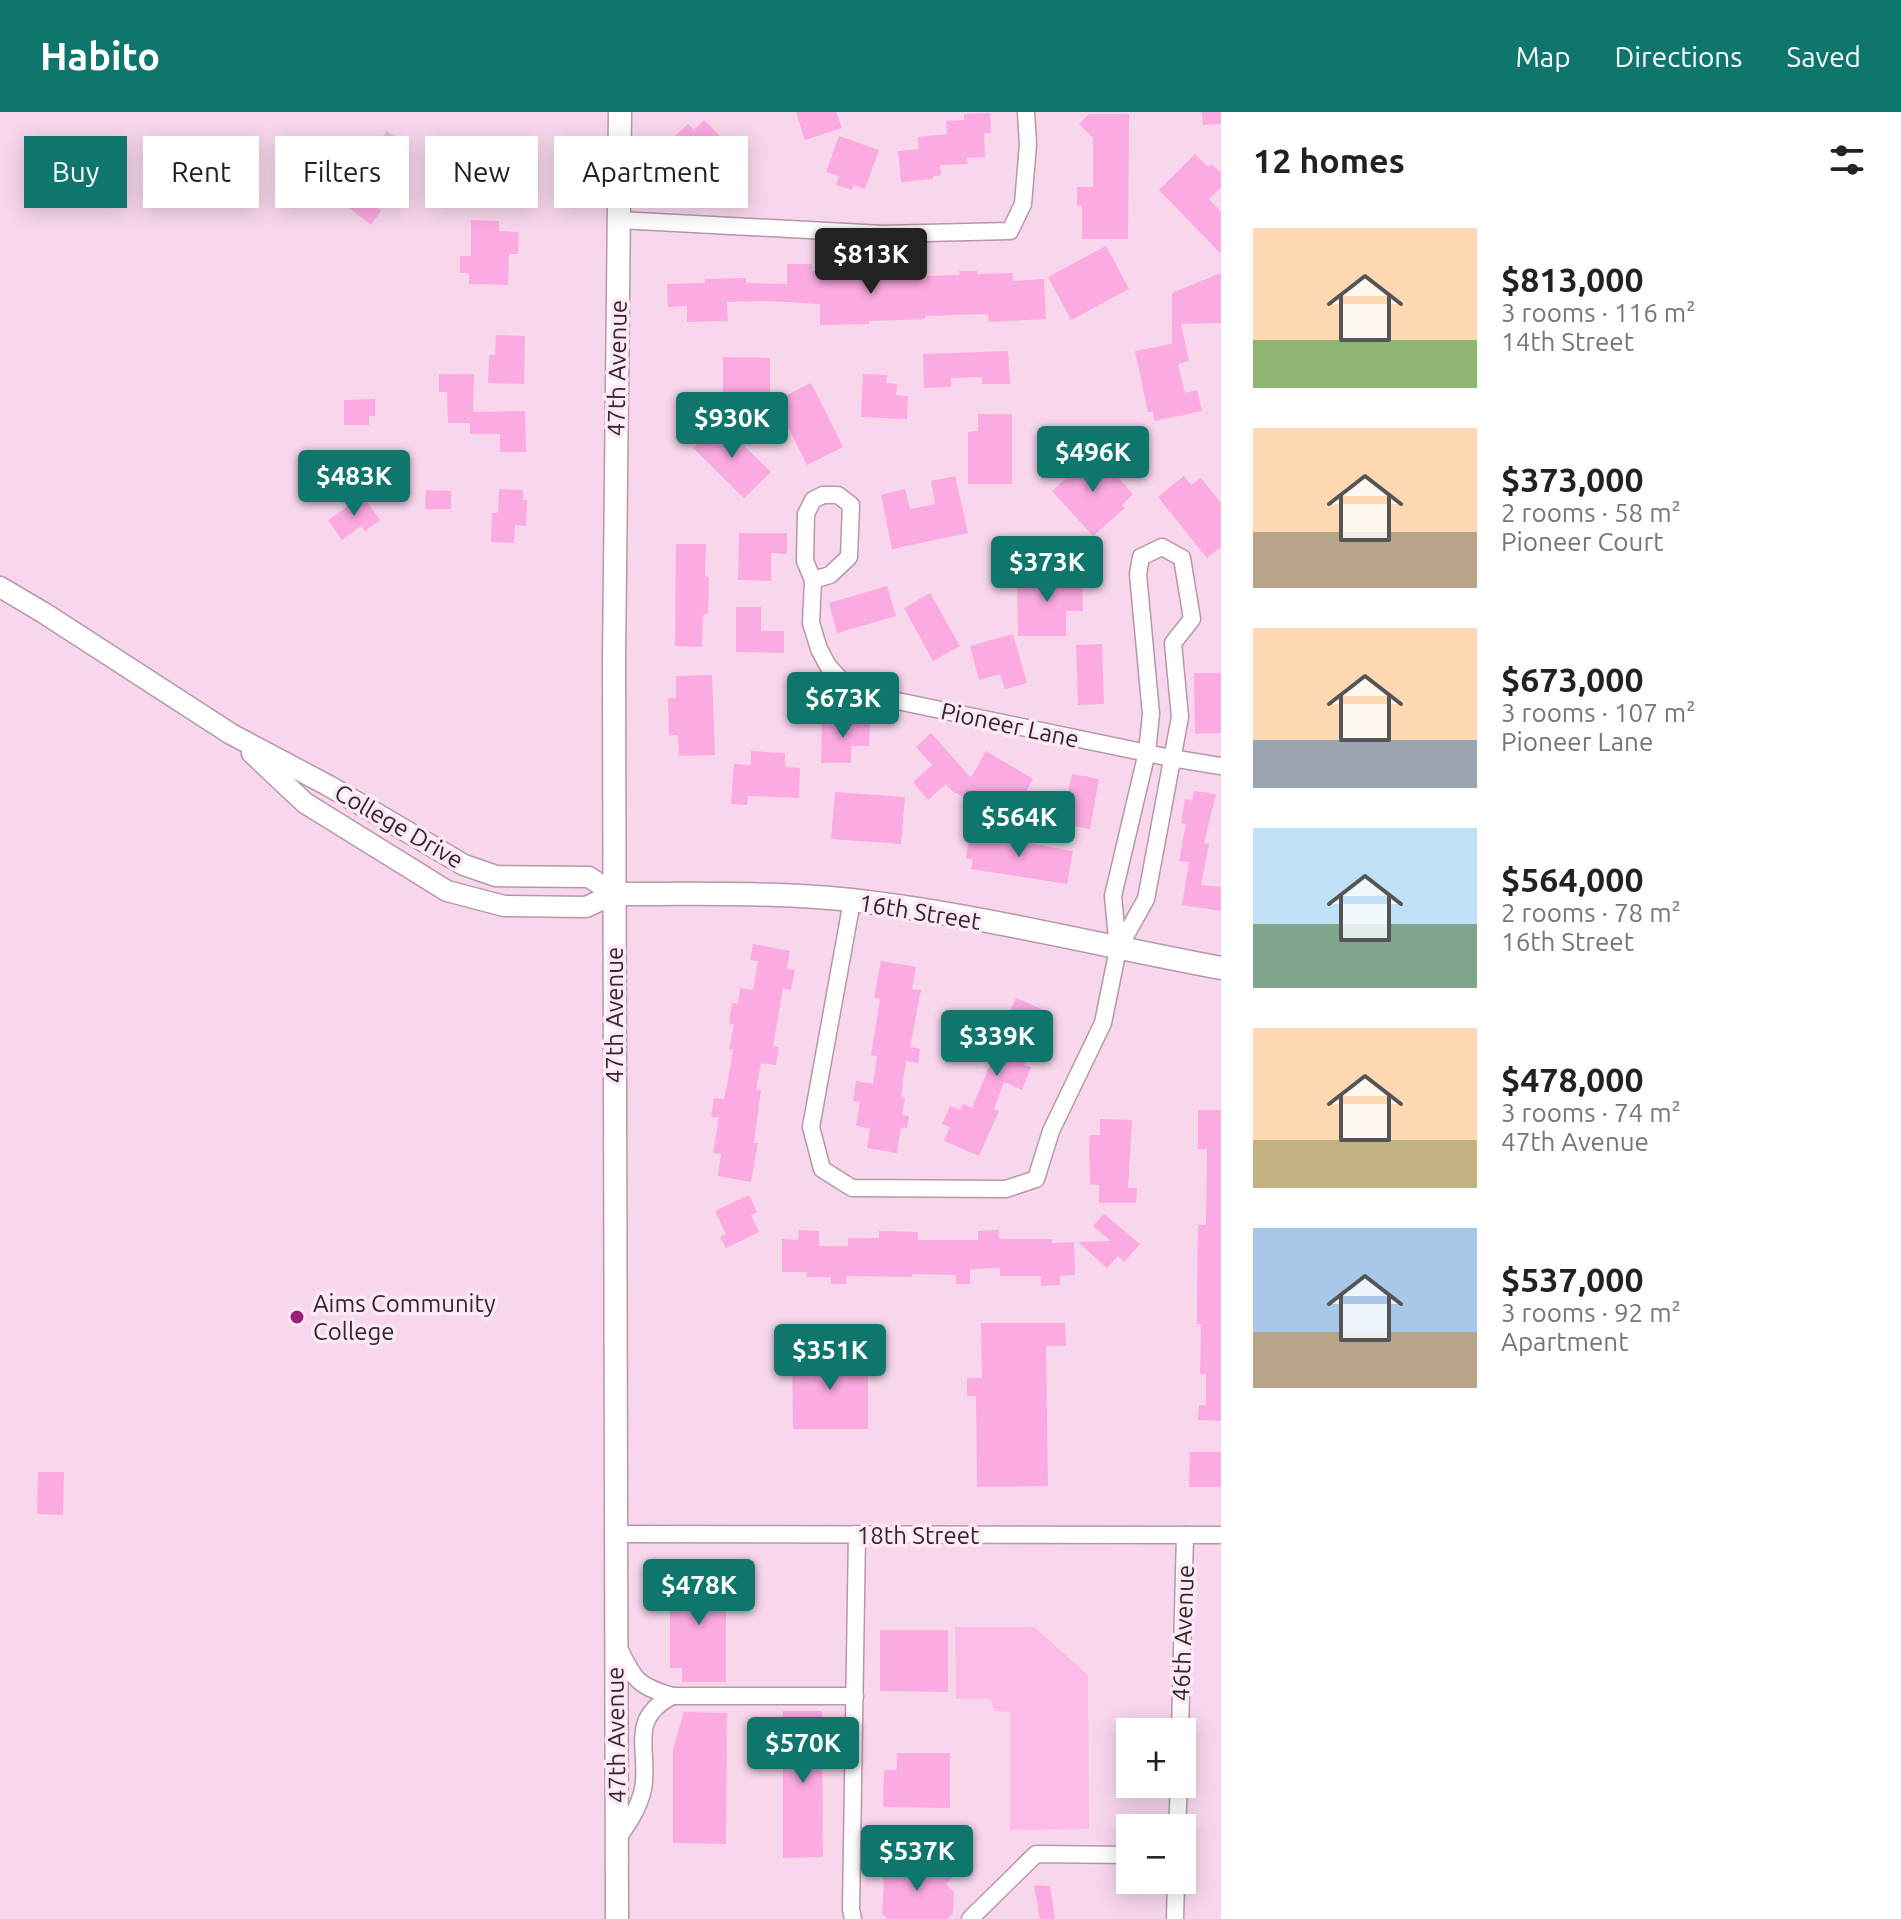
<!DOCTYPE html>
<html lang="en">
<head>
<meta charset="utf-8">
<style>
  :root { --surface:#fff; --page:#f2f2f2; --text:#222; --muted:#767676; --accent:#0f766e }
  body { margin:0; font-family:Ubuntu,sans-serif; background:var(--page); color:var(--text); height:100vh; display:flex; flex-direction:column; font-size:30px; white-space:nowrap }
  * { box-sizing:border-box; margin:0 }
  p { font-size:26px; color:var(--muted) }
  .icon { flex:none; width:44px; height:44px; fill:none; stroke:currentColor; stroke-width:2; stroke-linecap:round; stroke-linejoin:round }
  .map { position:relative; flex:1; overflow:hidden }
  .drawer { display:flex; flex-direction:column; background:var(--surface); width:680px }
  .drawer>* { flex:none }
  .hud { position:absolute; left:24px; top:24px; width:760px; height:72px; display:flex; gap:16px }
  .fabs { position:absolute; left:1116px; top:1606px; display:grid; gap:16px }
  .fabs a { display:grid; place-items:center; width:80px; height:80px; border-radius:0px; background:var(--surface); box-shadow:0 4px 20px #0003; font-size:40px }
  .price { position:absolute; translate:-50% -68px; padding:0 18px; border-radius:8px; background:var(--accent); color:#fff; font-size:26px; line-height:52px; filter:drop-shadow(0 2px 4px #0008) }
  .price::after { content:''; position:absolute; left:50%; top:48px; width:24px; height:18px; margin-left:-12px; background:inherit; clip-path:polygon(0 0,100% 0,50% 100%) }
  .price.active { background:#222; color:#fff }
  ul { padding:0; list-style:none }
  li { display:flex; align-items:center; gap:24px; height:200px; padding:0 32px }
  li span { display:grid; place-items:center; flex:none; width:224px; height:160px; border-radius:0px; color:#555 }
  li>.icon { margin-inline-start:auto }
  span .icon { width:96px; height:96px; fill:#fffc; stroke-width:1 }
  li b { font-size:34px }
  h2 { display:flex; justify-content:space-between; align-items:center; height:96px; padding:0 32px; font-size:34px }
  .chip { padding:0 28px; border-radius:0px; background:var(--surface); box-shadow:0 4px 20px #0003; font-size:28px; line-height:72px }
  .chip.active { background:var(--accent); color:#fff }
  header { display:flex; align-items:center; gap:48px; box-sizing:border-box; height:112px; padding:0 40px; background:var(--accent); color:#fff }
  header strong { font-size:38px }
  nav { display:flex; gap:44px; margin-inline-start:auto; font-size:28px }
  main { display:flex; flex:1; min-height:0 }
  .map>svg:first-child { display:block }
  .green { fill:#fdbce8 }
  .building { fill:#fcaae2 }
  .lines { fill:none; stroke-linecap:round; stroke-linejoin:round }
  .minor-casing { stroke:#b697ab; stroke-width:19 }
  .tertiary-casing { stroke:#b697ab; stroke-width:23 }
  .secondary-casing { stroke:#b697ab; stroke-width:25 }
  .minor { stroke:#fff; stroke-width:16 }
  .tertiary { stroke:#fff; stroke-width:20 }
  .secondary { stroke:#fff; stroke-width:22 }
  .poi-dot { fill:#98217d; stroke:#fde9f5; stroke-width:3 }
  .labels { text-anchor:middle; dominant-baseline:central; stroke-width:7; stroke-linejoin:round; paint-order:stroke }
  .street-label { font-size:24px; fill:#32262e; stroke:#fde9f5 }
  .poi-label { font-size:24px; fill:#32262e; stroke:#fde9f5; text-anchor:start }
</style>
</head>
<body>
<header>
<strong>Habito</strong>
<nav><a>Map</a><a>Directions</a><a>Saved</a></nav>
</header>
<main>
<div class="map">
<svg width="1221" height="1807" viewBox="0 0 1221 1807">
  <rect width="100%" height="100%" fill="#f8d7ec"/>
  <path class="green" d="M955,1515h79l54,48 1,154 -79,1v-118l-16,-1 -3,-12h-35z"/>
  <g class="building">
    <path d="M796,0h40l6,16 -37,12z"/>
    <path d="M1202,0h19v12l-18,1z"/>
    <path d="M990,1l1,20h-7l1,24 -18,1 1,6 -28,1 1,10 -8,1v3l-32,3 -3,-31 21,-2 -1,-12 29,-3 -1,-13 18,-1v-6z"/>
    <path d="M1089,2h40l-1,125h-46v-33h-5v-19h16v-49l-14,-14z"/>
    <path d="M704,8l33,33 -25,25 -39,-40 15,-14 6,6z"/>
    <path d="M387,19l23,17 -41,53 12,10 -10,14 -35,-27z"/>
    <path d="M839,24l40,14 -14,39 -11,-4 -2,5 -16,-5 3,-9 -13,-4z"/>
    <path d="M1195,42l13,13 4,-3 9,9v14l-12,12 12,13v42l-62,-64z"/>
    <path d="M471,108l28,1v10l20,1 -1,22h-9l-1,31 -39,-1v-11h-9v-17h11z"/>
    <path d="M1106,134l23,43 -58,31 -23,-43z"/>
    <path d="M787,152h25v7l48,-1v4l64,-2v4l36,-1 -1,-4h18v3l36,-1v8l31,-2 2,40 -57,3 -1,-8 -63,2v3l-56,2v3l-49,1v-21l-52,-3 -41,1 1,19 -41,1v-16l-19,1 -1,-23 38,-1v-4l41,-1v5l41,1z"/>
    <path d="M1221,161v50l-40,1 8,37 -11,3 7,29 12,-3 5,21 -47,10 -2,-9h-5l-13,-61 37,-7v-51z"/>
    <path d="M496,223l29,1 -1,48 -36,-1 1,-28h6z"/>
    <path d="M1008,239l2,33h-28v-7l-31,1v9l-27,1 -1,-34z"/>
    <path d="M723,245l47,1v35l-47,-1z"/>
    <path d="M439,262h35l-1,38 52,-1 1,41h-26v-18h-30v-11h-22l-1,-31h-8z"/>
    <path d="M863,262l24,1 -1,8 11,1 -1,11 12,1 -1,23 -46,-2z"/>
    <path d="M811,271l32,64 -36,18 -32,-64z"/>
    <path d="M375,287v17h-6v9h-25v-25z"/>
    <path d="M978,302h34v70h-44v-52l10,-1z"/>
    <path d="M719,310l52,50 -27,26 -51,-50z"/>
    <path d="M1095,340l38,42 -11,11 3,3 -32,28 -41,-45z"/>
    <path d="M955,364l13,57 -76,16 -11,-54 24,-6 5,20 25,-5 -4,-23z"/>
    <path d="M1184,364l7,9 10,-7 20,25v44l-14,11 -49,-61z"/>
    <path d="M499,377l24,1v10h4l-1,26 -11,-1 -1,18 -23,-1 1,-29h6z"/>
    <path d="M426,378l25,1v18h-26z"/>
    <path d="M363,384l17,24 -15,11 -4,-5 -19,14 -14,-20z"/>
    <path d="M739,421h48v21l-16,-1v28l-33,-1z"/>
    <path d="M676,432h30l-1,32 4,1 -1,37h-5l-1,33 -27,-1z"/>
    <path d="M1082,463l1,36h-17v25h-48l-1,-60z"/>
    <path d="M887,474l9,30 -59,17 -8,-30z"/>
    <path d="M930,481l30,53 -27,15 -29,-53z"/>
    <path d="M736,495h25v24h23v22l-48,-1z"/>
    <path d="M1013,522l14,49 -22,6 -5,-15 -21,6 -9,-34z"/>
    <path d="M1102,532l2,60 -26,1 -2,-60z"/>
    <path d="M1194,561h27v60l-26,1z"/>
    <path d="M712,563l3,80 -36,1 -1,-21h-9l-1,-37h8v-22z"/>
    <path d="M822,609l48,1 -1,24h-18v17h-30z"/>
    <path d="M931,621l40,45 15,-27 47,28 -23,42 -58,-30 -6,-7 -18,16 -15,-18 19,-17 -16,-18z"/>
    <path d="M751,639l34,2v14l15,1 -1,30 -51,-2 -1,9 -16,-1 3,-40 17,1z"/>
    <path d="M1072,662l27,5 -9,50 -44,-8 3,-22 17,3z"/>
    <path d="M1194,679l22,3 -12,49 5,1 -8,41 20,2v24l-39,-6 7,-43 -10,-1 7,-37 -5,-1 4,-24 7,2z"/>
    <path d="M835,680l70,5 -4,47 -70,-5z"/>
    <path d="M970,721l103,18 -6,33 -96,-15 2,-9 -7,-2z"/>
    <path d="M753,832l37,7 -3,18 8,1 -4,20 -8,-2 -10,58 6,1 -3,18 -15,-2 -5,27h5l-7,53h4l-7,39 -33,-6 3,-22 -8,-1 6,-36h-8l3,-19 10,1 3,-13 6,-36 -4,-1 5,-25 -5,-1 3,-20 6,1 2,-16 13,2 5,-29 -8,-1z"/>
    <path d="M881,849l35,6 -4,22 9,1 -11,57 10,2 -2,14 -12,-2 -5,36h4l-3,18 7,1 -2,12 -6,-1 -4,26 -30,-5 3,-20 -14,-2 4,-24 -7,-1 3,-20 17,3 4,-28 -6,-1 9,-56 -6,-1z"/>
    <path d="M1016,886l32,14 -24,53 7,2 -9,23 -18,-8 -10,27 5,2 -20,45 -35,-15 6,-14 -8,-3 8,-18 10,4 3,-6 9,4 19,-46 -4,-1z"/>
    <path d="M1198,998h23v311l-23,-1 1,-15h7v-31h-6l1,-50h-4v-30l1,-69h8l1,-76h-9z"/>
    <path d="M1100,1007l32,1 -4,68h9l-1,15h-37v-18l-9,-1 -1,-49h11z"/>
    <path d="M749,1083l8,17 -6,3 8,17 -33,16 -6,-11 6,-3 -11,-23z"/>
    <path d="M1104,1102l36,30 -16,18 -6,-6 -11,12 -29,-26 33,-1 -18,-15z"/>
    <path d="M799,1118l20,1v15h29v-8h31v-7l39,1v8h60v-9l21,-1v9h53v4l22,-1 1,33 -15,1v9l-19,1v-10h-41v-8l-30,1v15h-14v-9l-44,-1v3l-66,-1v8h-15v-7h-24v-5h-25v-33l16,1z"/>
    <path d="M981,1211h84l1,23h-20l2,140 -71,1 -1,-91h-9v-18h15z"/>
    <path d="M868,1242v75h-75l-1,-74z"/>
    <path d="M1190,1340h31v35h-32z"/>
    <path d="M38,1360h26l-1,43 -26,-1z"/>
    <path d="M670,1462l56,1v107h-44v-14h-12z"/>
    <path d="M880,1518h68v62l-68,-1z"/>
    <path d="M783,1599h39l1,146 -40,1z"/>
    <path d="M684,1600l43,1 -1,131 -53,-1v-94z"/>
    <path d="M897,1641h53v55l-67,-1 1,-37h13z"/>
    <path d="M947,1750l10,10 -11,12 8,8 -1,21 -5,6h-60l-6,-5 2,-35 -7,-6 10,-10 4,4 50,1z"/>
    <path d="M1034,1773l16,1 5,33h-15z"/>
  </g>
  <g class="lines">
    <defs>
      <g id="minor">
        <path d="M619,108l264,14 127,-3 13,-27 5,-60 -2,-32"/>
        <path d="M813,468l17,-5 19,-18 2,-52 -13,-10h-15l-10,5 -7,14 -1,47 8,19 -2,43 8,26 9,17 17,18 14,9 312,65 50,8"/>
        <path d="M852,789l-41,226 11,42 30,19 154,1 30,-10 15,-48 52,-108 15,-74 -5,-53 34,-144 4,-38 -13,-140 3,-17 21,-10 20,11 10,61 -19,24 7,74 -34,182 -28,50"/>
        <path d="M614,1422l607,1"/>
        <path d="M619,1536c15,32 19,38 53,48h183"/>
        <path d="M1180,1620l5,-197"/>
        <path d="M1177,1716l2,-44"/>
        <path d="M617,1727c11,-15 22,-31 26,-50 7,-40 -16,-69 29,-93"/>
        <path d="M853,1807l-2,-10 6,-375"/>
        <path d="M970,1807l66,-65 94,1"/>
        <path d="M1175,1807l1,-39"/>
      </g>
      <g id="tertiary">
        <path d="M0,475l44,26 187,121 98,52 135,79 32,11 93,1 25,17"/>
        <path d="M252,641l53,50 142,88 57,15 82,1 28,-13"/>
      </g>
      <g id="secondary">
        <path d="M614,782c79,0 158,-2 237,6 124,14 247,45 370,68"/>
        <path d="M617,1807l-3,-1258 6,-549"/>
      </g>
    </defs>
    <use href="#minor" class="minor-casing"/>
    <use href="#tertiary" class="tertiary-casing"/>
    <use href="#secondary" class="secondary-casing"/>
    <use href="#minor" class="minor"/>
    <use href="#tertiary" class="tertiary"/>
    <use href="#secondary" class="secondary"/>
  </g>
  <circle class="poi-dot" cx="297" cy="1205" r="8"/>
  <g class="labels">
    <g class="street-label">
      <text transform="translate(617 256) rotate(-89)">47th Avenue</text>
      <text transform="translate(1010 613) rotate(12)">Pioneer Lane</text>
      <text transform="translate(399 714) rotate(30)">College Drive</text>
      <text transform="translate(920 800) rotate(9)">16th Street</text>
      <text transform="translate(614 903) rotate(-90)">47th Avenue</text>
      <text x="918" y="1423">18th Street</text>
      <text transform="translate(1183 1521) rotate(-88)">46th Avenue</text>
      <text transform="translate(616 1623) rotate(-91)">47th Avenue</text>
    </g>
    <g class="poi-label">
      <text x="313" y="1191">Aims Community<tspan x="313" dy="28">College</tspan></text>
    </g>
  </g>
</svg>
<div class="fabs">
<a>+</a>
<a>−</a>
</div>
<b class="price active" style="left:871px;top:184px">$813K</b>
<b class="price" style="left:732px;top:348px">$930K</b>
<b class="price" style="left:1093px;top:382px">$496K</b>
<b class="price" style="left:354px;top:406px">$483K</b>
<b class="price" style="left:1047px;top:492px">$373K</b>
<b class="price" style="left:843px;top:628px">$673K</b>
<b class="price" style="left:1019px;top:747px">$564K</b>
<b class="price" style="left:997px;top:966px">$339K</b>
<b class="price" style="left:830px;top:1280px">$351K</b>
<b class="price" style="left:699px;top:1515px">$478K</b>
<b class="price" style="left:803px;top:1673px">$570K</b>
<b class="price" style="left:917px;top:1781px">$537K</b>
<div class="hud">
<a class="chip active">Buy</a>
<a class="chip">Rent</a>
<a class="chip">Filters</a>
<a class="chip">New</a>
<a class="chip">Apartment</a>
</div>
</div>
<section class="drawer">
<h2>12 homes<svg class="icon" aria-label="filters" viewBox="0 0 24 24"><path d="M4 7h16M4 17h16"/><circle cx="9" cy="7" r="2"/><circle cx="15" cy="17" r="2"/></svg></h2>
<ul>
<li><span style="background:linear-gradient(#ffd9b3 70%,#8fb573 0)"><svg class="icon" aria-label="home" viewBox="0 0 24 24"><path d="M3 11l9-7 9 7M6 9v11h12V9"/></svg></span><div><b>$813,000</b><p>3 rooms · 116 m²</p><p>14th Street</p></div></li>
<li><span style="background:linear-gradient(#ffd9b3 65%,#b9a48a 0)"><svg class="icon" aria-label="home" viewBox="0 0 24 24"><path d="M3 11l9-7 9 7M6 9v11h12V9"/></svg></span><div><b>$373,000</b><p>2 rooms · 58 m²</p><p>Pioneer Court</p></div></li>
<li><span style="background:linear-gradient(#ffd9b3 70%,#9aa5b1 0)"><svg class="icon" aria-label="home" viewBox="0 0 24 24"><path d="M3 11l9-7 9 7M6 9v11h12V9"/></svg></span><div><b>$673,000</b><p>3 rooms · 107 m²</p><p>Pioneer Lane</p></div></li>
<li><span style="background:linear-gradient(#bfe0f5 60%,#7fa58c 0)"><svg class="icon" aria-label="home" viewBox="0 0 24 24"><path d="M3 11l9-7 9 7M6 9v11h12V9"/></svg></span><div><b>$564,000</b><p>2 rooms · 78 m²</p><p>16th Street</p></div></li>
<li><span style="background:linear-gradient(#ffd9b3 70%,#c2b280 0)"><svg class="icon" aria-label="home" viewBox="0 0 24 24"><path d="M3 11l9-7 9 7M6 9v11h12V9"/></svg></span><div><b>$478,000</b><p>3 rooms · 74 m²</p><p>47th Avenue</p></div></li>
<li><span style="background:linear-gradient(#a9c7e8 65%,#b9a48a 0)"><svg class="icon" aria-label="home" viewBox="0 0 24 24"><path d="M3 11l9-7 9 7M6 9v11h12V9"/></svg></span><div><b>$537,000</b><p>3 rooms · 92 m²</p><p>Apartment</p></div></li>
</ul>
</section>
</main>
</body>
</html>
